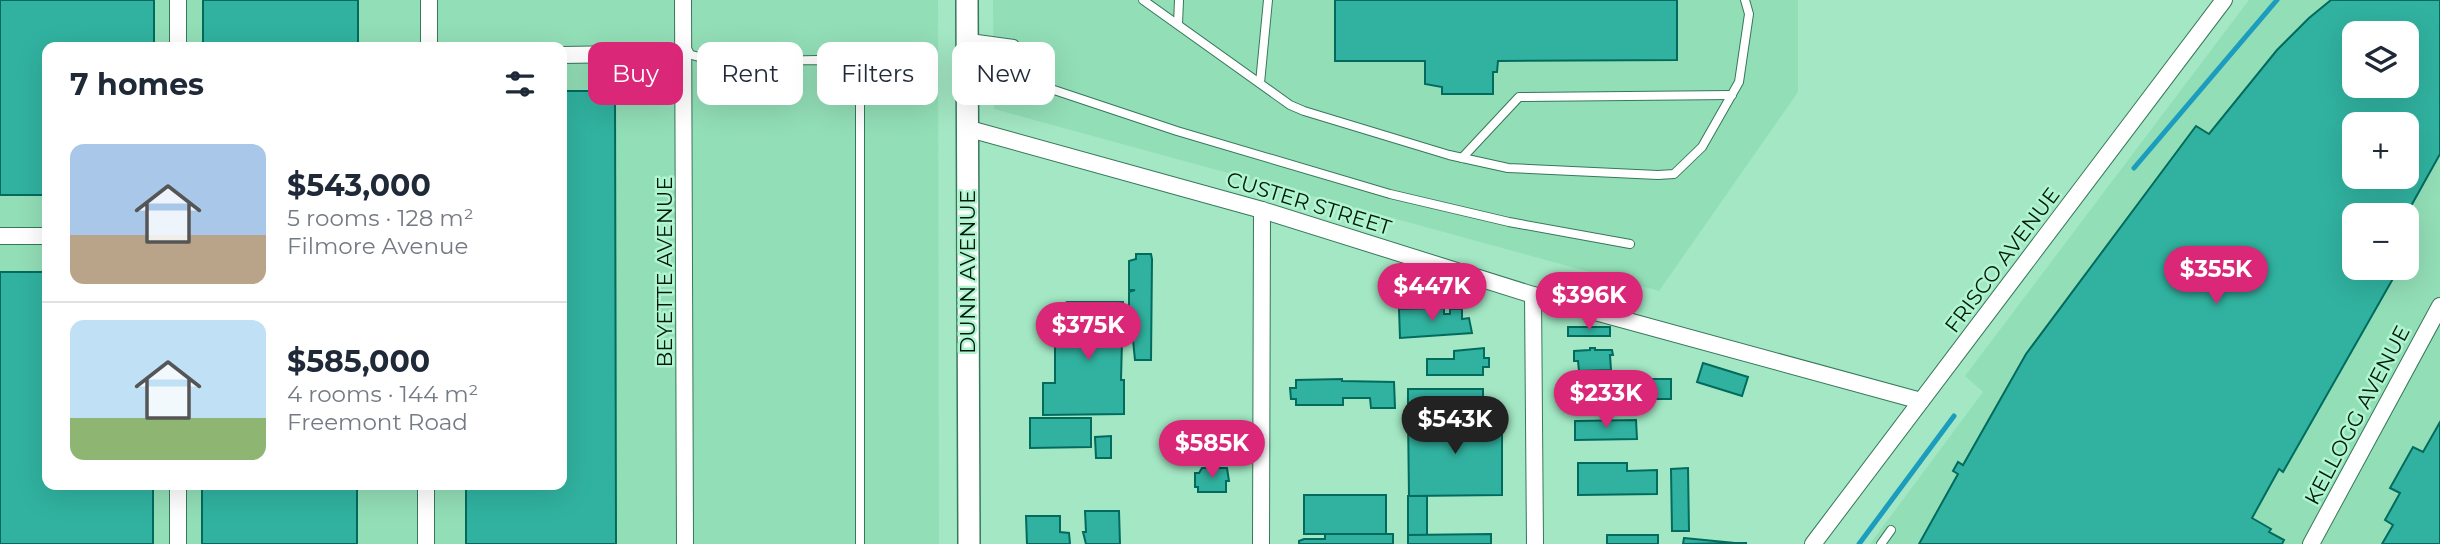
<!DOCTYPE html>
<html lang="en">
<head>
<meta charset="utf-8">
<style>
  :root { --surface:#fff; --page:#f2f2f3; --text:#1f2937; --muted:#747a83; --line:#e0e1e3; --accent:#db2777 }
  body { margin:0; font-family:Montserrat,sans-serif; background:var(--page); color:var(--text); height:100vh; display:flex; flex-direction:column; font-size:26px; white-space:nowrap }
  * { box-sizing:border-box; margin:0 }
  p { font-size:23px; color:var(--muted) }
  .icon { flex:none; width:38px; height:38px; fill:none; stroke:currentColor; stroke-width:2; stroke-linecap:round; stroke-linejoin:round }
  .map { position:relative; flex:1; overflow:hidden }
  .details { position:absolute; left:42px; top:42px; width:525px; height:448px; display:flex; flex-direction:column; background:var(--surface); border-radius:14px; box-shadow:0 7px 28px #0002 }
  .details>* { flex:none }
  .banner { position:absolute; left:588px; top:42px; width:665px; height:63px; display:flex; gap:14px }
  .controls { position:absolute; left:2342px; top:21px; display:grid; gap:14px }
  .controls a { display:grid; place-items:center; width:77px; height:77px; border-radius:14px; background:var(--surface); box-shadow:0 7px 28px #0002; font-size:35px }
  .price { position:absolute; translate:-50% -60px; padding:0 16px; border-radius:24px; background:var(--accent); color:#fff; font-size:23px; line-height:46px; filter:drop-shadow(0 2px 4px #0008) }
  .price::after { content:''; position:absolute; left:50%; top:42px; width:21px; height:16px; margin-left:-10px; background:inherit; clip-path:polygon(0 0,100% 0,50% 100%) }
  .price.active { background:#222; color:#fff }
  ul { padding:0; list-style:none }
  li { display:flex; align-items:center; gap:21px; height:175px; padding:0 28px }
  li+li { border-top:2px solid var(--line) }
  li span { display:grid; place-items:center; flex:none; width:196px; height:140px; border-radius:14px; color:#555 }
  li>.icon { margin-inline-start:auto }
  span .icon { width:84px; height:84px; fill:#fffc; stroke-width:1 }
  li b { font-size:30px }
  h2 { display:flex; justify-content:space-between; align-items:center; height:84px; padding:0 28px; font-size:30px }
  .tag { padding:0 24px; border-radius:14px; background:var(--surface); box-shadow:0 7px 28px #0002; font-size:24px; line-height:63px }
  .tag.active { background:var(--accent); color:#fff }
  .map>svg:first-child { display:block }
  .built { fill:#92deb7; fill-rule:evenodd }
  .lines { fill:none; stroke-linecap:round; stroke-linejoin:round }
  .stream { stroke:#1d9dbe; stroke-width:5 }
  .building { fill:#31b2a0; stroke:#026b5e; stroke-width:2; fill-rule:evenodd }
  .lane-casing { stroke:#367859; stroke-width:10 }
  .street-casing { stroke:#367859; stroke-width:18 }
  .secondary-casing { stroke:#367859; stroke-width:24 }
  .lane { stroke:#fff; stroke-width:8 }
  .street { stroke:#fff; stroke-width:16 }
  .secondary { stroke:#fff; stroke-width:21 }
  .labels { text-anchor:middle; dominant-baseline:central; stroke-width:5; stroke-linejoin:round; paint-order:stroke }
  .street-label { font-size:21px; fill:#001a0e; stroke:#b0f5d0 }
</style>
</head>
<body>
<div class="map">
<svg width="2440" height="544" viewBox="0 0 2440 544">
  <rect width="100%" height="100%" fill="#a3e7c4"/>
  <g class="built">
    <path d="M0,0h938l1,544h-939zM47,47h515v438h-515z"/>
    <path d="M993,0h805v92l-139,199 -665,-182z"/>
    <path d="M2249,0h191v544h-570l113,-152 -18,-16zM2354,33h52v53h-52zM2354,124h52v53h-52zM2354,215h52v53h-52z"/>
  </g>
  <g class="lines">
    <g class="stream">
      <path d="M2134,168l143,-168"/>
      <path d="M1859,544l95,-128"/>
    </g>
  </g>
  <g class="building">
    <path d="M0,0h154v47h-107v148h-47z"/>
    <rect x="203" y="0" width="155" height="47"/>
    <path d="M1335,0h342v60l-179,1 -1,11h-4v22h-51v-7l-17,-3v-23h-90z"/>
    <path d="M2331,0h109v154l-34,61h-52v53h45l-116,204 -4,-3 -27,49 19,11 -2,3 15,8 -2,4h-363l39,-70 -5,-3 5,-9 5,3 63,-111 170,-228 13,8 68,-84 32,-32zM2354,33h52v53h-52zM2354,124h52v53h-52z"/>
    <path d="M562,91h53l1,453h-150v-59h96z"/>
    <path d="M1136,254h15l1,5 -1,101h-16l-2,-20h-4v-48l6,-2h-6v-29l7,-2z"/>
    <path d="M0,272h47v213h106v59h-153z"/>
    <path d="M1067,302h56l-2,78h3v34l-81,1v-32h12v-44h10v-36z"/>
    <path d="M1444,308v6h6v-5h12v10l7,-1 3,15 -72,5 -1,-29z"/>
    <rect x="1568" y="327" width="42" height="9"/>
    <path d="M1484,348v10h5v9h-6v8h-56v-16h27v-8z"/>
    <path d="M1590,348h5v2h17l1,5h-3l1,15 -32,1 -1,-10h-4v-10l16,-1z"/>
    <path d="M1703,363l45,14 -6,19 -45,-14z"/>
    <path d="M1342,379v2l52,1 1,26h-24l-1,-10h-27v7h-47v-6h-5l-1,-11h6v-8z"/>
    <path d="M1598,379h73v20h-74z"/>
    <rect x="1408" y="389" width="75" height="28"/>
    <path d="M1408,417h94v78l-93,1z"/>
    <path d="M1030,418h61v29l-61,1z"/>
    <path d="M1636,420l1,19 -62,1v-19z"/>
    <path d="M1205,421h22v31h-17v-3h-5z"/>
    <path d="M2440,422v122h-58l11,-19 -8,-5 15,-27 -10,-5 23,-41 10,5z"/>
    <path d="M1111,436v22h-15l-1,-21z"/>
    <path d="M1578,463h49v8l30,-1v24l-79,1z"/>
    <path d="M1202,468h25l2,13h-3v11h-28v-5h-3v-14h4z"/>
    <path d="M1688,468l1,63h-17l-1,-62z"/>
    <rect x="202" y="485" width="155" height="59"/>
    <rect x="1304" y="495" width="82" height="39"/>
    <rect x="1408" y="496" width="19" height="39"/>
    <path d="M1085,511h34l1,33h-34l-3,-12h3z"/>
    <path d="M1026,516h34v16l9,1 1,11h-43z"/>
    <path d="M1325,534h68v10h-94v-3l5,-2h21z"/>
    <path d="M1491,534v10h-83v-9z"/>
    <rect x="1607" y="535" width="51" height="9"/>
    <path d="M1684,538l51,5h12l-64,1z"/>
  </g>
  <g class="lines">
    <defs>
      <g id="lane">
        <path d="M1143,0l147,105 14,6 145,44 59,13 150,7 16,-1 28,-27 37,-65 10,-68 -4,-14"/>
        <path d="M1178,24l1,-24"/>
        <path d="M970,38l44,6c13,14 17,31 31,43l132,44 213,63 119,28 121,22"/>
        <path d="M685,53l31,9 102,-2 29,13 13,27v444"/>
        <path d="M1260,83l8,-83"/>
        <path d="M1462,158l57,-61 213,-2"/>
        <path d="M1881,544l10,-14"/>
      </g>
      <g id="street">
        <path d="M178,0v47"/>
        <path d="M683,0l2,544"/>
        <path d="M429,47v-47"/>
        <path d="M562,55l123,-2"/>
        <path d="M966,128l296,82 271,85 388,106"/>
        <path d="M0,236h47"/>
        <path d="M1533,295l2,249"/>
        <path d="M178,485v59"/>
        <path d="M426,544v-59"/>
        <path d="M1261,544l1,-334"/>
        <path d="M1813,544l411,-544"/>
        <path d="M2311,544l129,-238"/>
      </g>
      <path id="secondary" d="M967,0l2,544"/>
    </defs>
    <use href="#lane" class="lane-casing"/>
    <use href="#street" class="street-casing"/>
    <use href="#secondary" class="secondary-casing"/>
    <use href="#lane" class="lane"/>
    <use href="#street" class="street"/>
    <use href="#secondary" class="secondary"/>
  </g>
  <g class="labels">
    <g class="street-label">
      <text transform="translate(1309 203) rotate(17)">CUSTER STREET</text>
      <text transform="translate(2002 260) rotate(-53)">FRISCO AVENUE</text>
      <text transform="translate(664 272) rotate(-90)">BEYETTE AVENUE</text>
      <text transform="translate(967 272) rotate(-90)">DUNN AVENUE</text>
      <text transform="translate(2357 415) rotate(-62)">KELLOGG AVENUE</text>
    </g>
  </g>
</svg>
<div class="controls">
<a><svg class="icon" aria-label="layers" viewBox="0 0 24 24"><path d="M12 4l9 5-9 5-9-5zM3 14l9 5 9-5"/></svg></a>
<a>+</a>
<a>−</a>
</div>
<b class="price" style="left:2216px;top:306px">$355K</b>
<b class="price" style="left:1432px;top:323px">$447K</b>
<b class="price" style="left:1589px;top:332px">$396K</b>
<b class="price" style="left:1088px;top:362px">$375K</b>
<b class="price" style="left:1606px;top:430px">$233K</b>
<b class="price active" style="left:1455px;top:456px">$543K</b>
<b class="price" style="left:1212px;top:480px">$585K</b>
<div class="banner">
<a class="tag active">Buy</a>
<a class="tag">Rent</a>
<a class="tag">Filters</a>
<a class="tag">New</a>
</div>
<section class="details">
<h2>7 homes<svg class="icon" aria-label="filters" viewBox="0 0 24 24"><path d="M4 7h16M4 17h16"/><circle cx="9" cy="7" r="2"/><circle cx="15" cy="17" r="2"/></svg></h2>
<ul>
<li><span style="background:linear-gradient(#a9c7e8 65%,#b9a48a 0)"><svg class="icon" aria-label="home" viewBox="0 0 24 24"><path d="M3 11l9-7 9 7M6 9v11h12V9"/></svg></span><div><b>$543,000</b><p>5 rooms · 128 m²</p><p>Filmore Avenue</p></div></li>
<li><span style="background:linear-gradient(#bfe0f5 70%,#8fb573 0)"><svg class="icon" aria-label="home" viewBox="0 0 24 24"><path d="M3 11l9-7 9 7M6 9v11h12V9"/></svg></span><div><b>$585,000</b><p>4 rooms · 144 m²</p><p>Freemont Road</p></div></li>
</ul>
</section>
</div>
</body>
</html>
